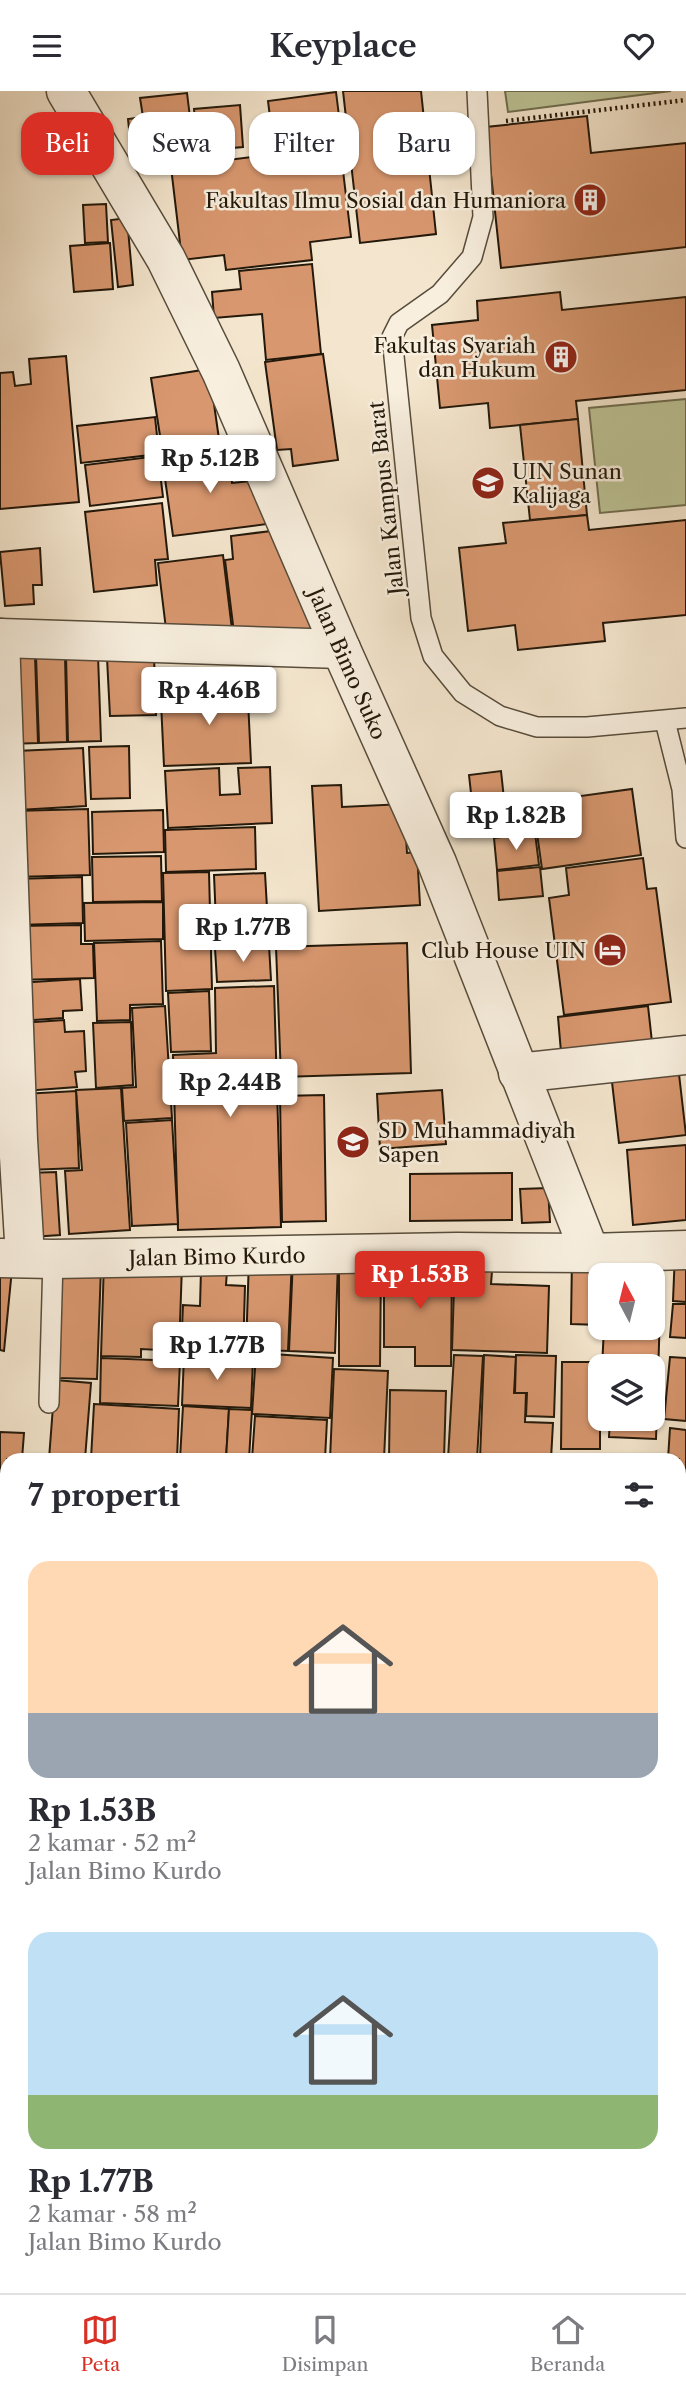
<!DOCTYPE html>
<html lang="id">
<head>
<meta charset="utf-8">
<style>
  :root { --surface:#fff; --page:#f7f7f7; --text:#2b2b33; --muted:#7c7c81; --line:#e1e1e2; --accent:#d93025 }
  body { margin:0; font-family:"Libre Caslon Text",serif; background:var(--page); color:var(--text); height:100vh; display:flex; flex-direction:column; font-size:26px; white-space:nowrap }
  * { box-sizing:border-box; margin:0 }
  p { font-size:23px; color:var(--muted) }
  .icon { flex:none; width:38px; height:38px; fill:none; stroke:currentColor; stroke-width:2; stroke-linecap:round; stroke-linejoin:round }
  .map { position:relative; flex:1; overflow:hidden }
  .details { position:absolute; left:0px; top:1362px; width:686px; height:842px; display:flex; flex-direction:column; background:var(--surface); border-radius:21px 21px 0 0; box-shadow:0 2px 5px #0004 }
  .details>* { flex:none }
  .top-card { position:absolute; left:21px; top:21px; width:644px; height:63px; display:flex; gap:14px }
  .needle { width:46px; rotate:353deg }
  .controls { position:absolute; left:588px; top:1172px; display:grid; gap:14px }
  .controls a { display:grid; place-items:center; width:77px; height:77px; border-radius:14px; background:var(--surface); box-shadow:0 2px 5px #0004; font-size:35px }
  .price { position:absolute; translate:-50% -60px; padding:0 16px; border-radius:7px; background:#fff; color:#222; font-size:23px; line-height:46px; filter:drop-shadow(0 2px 4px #0008) }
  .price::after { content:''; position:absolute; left:50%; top:42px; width:21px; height:16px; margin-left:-10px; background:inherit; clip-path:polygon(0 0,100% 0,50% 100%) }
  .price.on { background:var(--accent); color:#fff }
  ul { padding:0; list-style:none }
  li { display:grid; align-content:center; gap:14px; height:371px; padding:0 28px }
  li span { display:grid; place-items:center; height:217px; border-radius:21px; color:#555 }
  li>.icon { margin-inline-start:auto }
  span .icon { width:126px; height:126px; fill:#fffc; stroke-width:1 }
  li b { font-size:30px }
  h2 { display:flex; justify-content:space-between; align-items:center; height:84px; padding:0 28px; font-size:30px }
  .chip { padding:0 24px; border-radius:21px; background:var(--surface); box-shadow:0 2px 5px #0004; font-size:24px; line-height:63px }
  .chip.on { background:var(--accent); color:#fff }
  header { display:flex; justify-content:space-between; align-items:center; height:91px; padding:0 28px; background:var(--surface); font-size:32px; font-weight:600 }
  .menu { display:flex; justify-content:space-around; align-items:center; height:98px; border-top:2px solid var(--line); background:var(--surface); font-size:19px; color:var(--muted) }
  .menu a { display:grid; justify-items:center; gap:4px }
  .menu .on { color:var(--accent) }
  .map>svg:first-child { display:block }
  .green { fill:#bdc497; stroke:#706e50; stroke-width:2 }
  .building { fill:#d8976f; stroke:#23180a; stroke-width:2 }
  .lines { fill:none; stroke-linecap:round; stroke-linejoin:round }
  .lane-casing { stroke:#574c3b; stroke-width:22 }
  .street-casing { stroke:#574c3b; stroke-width:41 }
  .path { stroke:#23180a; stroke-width:4.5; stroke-dasharray:2 3.5; stroke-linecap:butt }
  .lane { stroke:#f8efdf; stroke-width:19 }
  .street { stroke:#f8efdf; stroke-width:38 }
  .labels { text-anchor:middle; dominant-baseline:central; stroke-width:5; stroke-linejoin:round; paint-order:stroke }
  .poi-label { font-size:21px; fill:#23180a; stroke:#f8efdf; text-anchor:end }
  .street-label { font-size:21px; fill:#23180a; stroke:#f8efdf }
</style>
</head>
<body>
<header><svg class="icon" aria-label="menu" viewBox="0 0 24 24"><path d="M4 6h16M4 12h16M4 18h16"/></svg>Keyplace<svg class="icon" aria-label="heart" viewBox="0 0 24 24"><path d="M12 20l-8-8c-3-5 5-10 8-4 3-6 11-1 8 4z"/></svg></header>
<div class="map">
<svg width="686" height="2202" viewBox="0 0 686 2202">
  <rect width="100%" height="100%" fill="#f4e6ce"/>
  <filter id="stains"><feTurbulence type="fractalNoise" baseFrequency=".00286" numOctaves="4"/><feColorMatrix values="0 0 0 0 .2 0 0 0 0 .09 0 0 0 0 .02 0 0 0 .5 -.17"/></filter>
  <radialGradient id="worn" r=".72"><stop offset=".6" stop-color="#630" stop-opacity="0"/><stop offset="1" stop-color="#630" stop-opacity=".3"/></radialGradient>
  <g class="green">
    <path d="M505,0h166l-163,21z"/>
    <path d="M686,308v106l-86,8 -11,-105z"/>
  </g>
  <g class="building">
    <path d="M343,0h78l15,143 -76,9z"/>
    <path d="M336,1l5,40 -68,9 -5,-40z"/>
    <path d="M187,2l7,57 -62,7 -4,-38 15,-2 -3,-19z"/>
    <path d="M240,14l3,42 -45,4 -4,-42z"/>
    <path d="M587,25l4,37 95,-10v104l-185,21 -15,-141z"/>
    <path d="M340,55l11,91 -41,5 2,18 -86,10 -2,-15 -42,5 -11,-93z"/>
    <path d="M106,113l2,38 -23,1 -2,-38z"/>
    <path d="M127,127l6,67 -15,2 -7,-67z"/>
    <path d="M110,152l3,46 -39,3 -4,-46z"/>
    <path d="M312,173l9,90 -55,6 -4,-46 -48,4 -2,-26 29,-3 -2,-18z"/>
    <path d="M560,201l2,18 124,-13v93l-110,11 2,18 -88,9 -2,-25 -48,5 -8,-83 46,-5 -1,-19z"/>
    <path d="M323,263l15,106 -45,6 -2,-17 -14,1 -12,-88z"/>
    <path d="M66,265l13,146 -79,7v-136l13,-1 2,14 16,-2 -2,-25z"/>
    <path d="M209,278l11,77 -57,9 -12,-77z"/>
    <path d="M155,326l4,37 -78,9 -4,-37z"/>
    <path d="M578,328l9,96 -57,5 -10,-95z"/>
    <path d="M228,358l4,34 29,-3 6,44 -94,12 -11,-79z"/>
    <path d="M158,365l5,41 -73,9 -5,-41z"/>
    <path d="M162,412l6,56 -13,1 2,25 -63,7 -9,-80z"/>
    <path d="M587,424l2,15 97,-10v95l-83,8 2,18 -87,9 -3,-25 -47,6 -9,-83 47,-5 -3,-20z"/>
    <path d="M279,439l40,109 -84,2 -10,-81 8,-1 -2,-23z"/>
    <path d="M40,457l2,37h-9l1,19 -29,2 -5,-54z"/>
    <path d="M223,464l10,83 -28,4 -2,-17 -37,4 -8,-66z"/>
    <path d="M98,564l3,86 -33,1 -2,-86z"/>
    <path d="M35,565l3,87 -30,1 -3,-87z"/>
    <path d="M36,565h29l2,86 -28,1z"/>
    <path d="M154,565l2,59 -46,1 -3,-58z"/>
    <path d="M247,588l4,84 -87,3 -3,-64 46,-3 -1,-18z"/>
    <path d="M129,655l1,52 -39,1 -2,-52z"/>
    <path d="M83,657l3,58 -68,4 -2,-59z"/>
    <path d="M270,676l2,56 -104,5 -3,-57 54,-3 1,27 20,-1 -2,-26z"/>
    <path d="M501,680l3,28 -32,3 -3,-27z"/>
    <path d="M341,694l1,22 62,-3 3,49 10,-1 3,53 -101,6 -7,-125z"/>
    <path d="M632,698l9,66 -99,14 -7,-50 33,-4 -2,-17z"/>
    <path d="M532,707l4,33 -52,6 -3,-33z"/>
    <path d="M88,718l2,66 -76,2 -1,-66z"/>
    <path d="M163,719l1,42 -71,2 -1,-42z"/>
    <path d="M255,736l1,42 -90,3 -1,-42z"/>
    <path d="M535,742l4,32 -42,5 -3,-32z"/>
    <path d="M161,765l1,45 -69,1 -1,-45z"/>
    <path d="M643,767l4,31 9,-1 15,114 -107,13 -15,-117 20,-3 -3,-27z"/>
    <path d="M540,776l3,29 -44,4 -2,-29z"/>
    <path d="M209,781l3,117 -46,2 -3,-118z"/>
    <path d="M265,782l4,70 -52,3 -3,-71z"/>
    <path d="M82,786l1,46 -66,2 -2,-46z"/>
    <path d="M163,811v37l-78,2 -1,-38z"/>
    <path d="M81,834v19h12l1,34 -78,2v-54z"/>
    <path d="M161,850l2,63 -33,1v15l-33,1 -3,-78z"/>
    <path d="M407,852l4,130 -130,4 -5,-130z"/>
    <path d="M269,854l2,35 -54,2 -2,-34z"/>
    <path d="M80,888l2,31 -19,1v7l-44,3 -2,-38z"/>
    <path d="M274,895l7,241 -103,3 -5,-175 43,-2 -1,-65z"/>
    <path d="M209,900l2,60 -40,1 -3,-59z"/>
    <path d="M165,915l7,112 -48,3 -2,-33 14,-1 -4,-79z"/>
    <path d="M648,915l4,36 -91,10 -3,-35z"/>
    <path d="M64,929l1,12 19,-1 2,40 -11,1 2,15 -53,4 -4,-68z"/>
    <path d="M131,931l2,63 -37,3 -3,-65z"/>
    <path d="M679,983l7,61 -67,8 -7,-61z"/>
    <path d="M121,997l9,142 -61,4 -4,-63 17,-1 -6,-80z"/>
    <path d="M442,999l4,54 -66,5 -3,-55z"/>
    <path d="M76,1000l3,77 -52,2 -4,-76z"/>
    <path d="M324,1004l2,126 -44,1 -2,-126z"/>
    <path d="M172,1029l6,104 -46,2 -6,-103z"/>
    <path d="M686,1054v75l-53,5 -6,-75z"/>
    <path d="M56,1081l4,63 -28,2 -4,-64z"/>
    <path d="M512,1082v47l-102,1v-47z"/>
    <path d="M548,1097l2,34 -28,1 -2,-34z"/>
    <path d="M675,1162h11v49l-13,-1z"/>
    <path d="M572,1165l31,1v19h-3v49l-29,-1z"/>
    <path d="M455,1166l38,1 -2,26 58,2 -2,67 -95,-3z"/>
    <path d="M249,1167l43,1 -4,92 -42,-2z"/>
    <path d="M293,1168l45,2 -3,92 -46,-2z"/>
    <path d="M104,1170l78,4 -3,86 -38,-2v8l-40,-1z"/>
    <path d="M452,1173l-1,102h-36v-19h-31v-82z"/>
    <path d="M339,1174h42l-1,101h-41z"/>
    <path d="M59,1175l42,1 -4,112 -42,-1z"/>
    <path d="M0,1177l12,1 -8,82 -4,-1z"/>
    <path d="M201,1179l26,1 -1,14 19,1 -2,68 -62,-2 2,-47 17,1z"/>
    <path d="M653,1188h8l-3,98 -5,-1v-9h-51l2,-39h49z"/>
    <path d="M673,1213h13v34l-16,-1z"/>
    <path d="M256,1262l77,5 -3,60 -78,-4z"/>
    <path d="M454,1264l29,1 -6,103h-29z"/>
    <path d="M484,1264l32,2 -2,36h12l-1,29 28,1 -2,36h-71z"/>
    <path d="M516,1264l40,1 -2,61 -28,-1 1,-23h-12z"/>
    <path d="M184,1265l69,3 -2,49 -69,-3z"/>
    <path d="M670,1266l16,1v63l-22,-2z"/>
    <path d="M101,1267l79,3 -2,45 -78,-3z"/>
    <path d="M562,1271h28l-1,21h11v66h-39z"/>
    <path d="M334,1278l54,2 -4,88h-54z"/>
    <path d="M653,1288h5l-2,60 -47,-2 1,-18h43z"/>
    <path d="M55,1289l36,3 -6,76h-36z"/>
    <path d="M390,1299l56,1 -2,68h-55z"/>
    <path d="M94,1313l85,5 -2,50h-86z"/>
    <path d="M183,1315l46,3 -3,50h-46z"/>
    <path d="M229,1318l23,1 -3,49h-23z"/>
    <path d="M255,1325l72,4 -2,39h-73z"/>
    <path d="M670,1337l16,2v60l-7,-1v-30h-11z"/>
    <path d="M0,1341l24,1 -2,26h-15v81l-7,-1z"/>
    <path d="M679,1401l7,1v114l-7,-1z"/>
    <path d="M679,1523l7,1v52l-7,-1z"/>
    <path d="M3,1578h4v58h-5z"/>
    <rect x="679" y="1607" width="7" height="79"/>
    <rect x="679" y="1734" width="7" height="53"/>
    <path d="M686,1791v59h-7v-58z"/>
    <rect x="679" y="1857" width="7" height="70"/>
    <rect x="679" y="1930" width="7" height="45"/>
    <rect x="0" y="2011" width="7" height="43"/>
    <path d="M679,2037l7,1v51l-7,-1z"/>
    <path d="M7,2079v37h-7v-36z"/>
    <path d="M679,2095l7,1v49h-7z"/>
    <path d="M7,2122v22l-7,1v-22z"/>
    <path d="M679,2162h7v40h-46v-6h39z"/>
    <rect x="8" y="2196" width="40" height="6"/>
    <path d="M92,2196h44l1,6h-45z"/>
    <path d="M149,2196h44v6h-43z"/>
    <rect x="198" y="2196" width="55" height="6"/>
    <rect x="275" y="2196" width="43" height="6"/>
    <path d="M509,2196h51v6l-51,-2z"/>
    <path d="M567,2196h62v6l-62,-2z"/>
  </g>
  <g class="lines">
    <defs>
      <g id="lane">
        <path d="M477,0l6,126 -11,40 -32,37 -41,29 -7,14 29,281 12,38 30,37 37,23 37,11h50l99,-9"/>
        <path d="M665,630l17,68 4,49"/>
        <path d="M49,1312l4,-144"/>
      </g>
      <g id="street">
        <path id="s1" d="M66,0l100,168 55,112 120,278 96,214 153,390"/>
        <path d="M0,547l18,502 7,117"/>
        <path d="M0,547l341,11"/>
        <path d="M518,982l168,-18"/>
        <path id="s2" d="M0,1167l53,1 404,-7 133,1 96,-3"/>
        <path d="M0,1574l5,-73 2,-5"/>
        <path d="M679,1581h7"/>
        <path d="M0,1712l2,73 5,47"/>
        <path d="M679,2014h7"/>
        <path d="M81,2202l1,-6"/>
      </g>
    </defs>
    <use href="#lane" class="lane-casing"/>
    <use href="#street" class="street-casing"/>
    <path class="path" d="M506,30l180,-21"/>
    <use href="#lane" class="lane"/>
    <use href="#street" class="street"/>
  </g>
  <defs>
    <symbol id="building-disc" viewBox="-11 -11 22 22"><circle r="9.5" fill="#8f2418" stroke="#f8efdf"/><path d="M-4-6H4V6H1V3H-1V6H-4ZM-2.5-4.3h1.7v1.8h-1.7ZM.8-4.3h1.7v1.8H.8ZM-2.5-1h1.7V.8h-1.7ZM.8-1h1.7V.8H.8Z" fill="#fff"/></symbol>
    <symbol id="university-disc" viewBox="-11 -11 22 22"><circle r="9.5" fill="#8f2418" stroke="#f8efdf"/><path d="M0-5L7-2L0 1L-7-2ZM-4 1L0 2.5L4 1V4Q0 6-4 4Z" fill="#fff"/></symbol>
    <symbol id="hotel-disc" viewBox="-11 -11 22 22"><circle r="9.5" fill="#8f2418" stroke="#f8efdf"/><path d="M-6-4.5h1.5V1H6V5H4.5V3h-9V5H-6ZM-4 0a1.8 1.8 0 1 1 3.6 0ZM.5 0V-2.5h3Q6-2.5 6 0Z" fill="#fff"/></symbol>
    <symbol id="school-disc" viewBox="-11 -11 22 22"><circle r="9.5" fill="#8f2418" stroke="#f8efdf"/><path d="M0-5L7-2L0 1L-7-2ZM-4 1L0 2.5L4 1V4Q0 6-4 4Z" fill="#fff"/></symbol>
  </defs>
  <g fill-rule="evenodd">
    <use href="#building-disc" x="571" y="90" width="38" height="38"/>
    <use href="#building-disc" x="542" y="247" width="38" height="38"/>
    <use href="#university-disc" x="469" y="373" width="38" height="38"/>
    <use href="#hotel-disc" x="591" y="840" width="38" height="38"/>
    <use href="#school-disc" x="334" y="1032" width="38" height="38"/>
  </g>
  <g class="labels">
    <g class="poi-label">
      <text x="566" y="109">Fakultas Ilmu Sosial dan Humaniora</text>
      <text x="536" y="254">Fakultas Syariah<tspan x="536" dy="24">dan Hukum</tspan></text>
      <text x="512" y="380" text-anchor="start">UIN Sunan<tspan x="512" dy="24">Kalijaga</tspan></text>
      <text x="586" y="859">Club House UIN</text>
      <text x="378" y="1039" text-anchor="start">SD Muhammadiyah<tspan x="378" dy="24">Sapen</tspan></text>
    </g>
    <g class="street-label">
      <text transform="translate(386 407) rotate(-96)">Jalan Kampus Barat</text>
      <text stroke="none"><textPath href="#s1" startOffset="639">Jalan Bimo Suko</textPath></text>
      <text stroke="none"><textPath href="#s2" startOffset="217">Jalan Bimo Kurdo</textPath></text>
    </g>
  </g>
  <rect width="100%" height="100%" filter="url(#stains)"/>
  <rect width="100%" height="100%" fill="url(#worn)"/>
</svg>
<div class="controls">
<a><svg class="needle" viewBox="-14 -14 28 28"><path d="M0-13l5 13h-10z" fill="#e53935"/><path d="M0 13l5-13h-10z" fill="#7c7c81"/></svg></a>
<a><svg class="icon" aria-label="layers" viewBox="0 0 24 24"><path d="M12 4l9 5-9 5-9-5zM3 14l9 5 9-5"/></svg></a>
</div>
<b class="price" style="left:210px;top:404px">Rp 5.12B</b>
<b class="price" style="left:209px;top:636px">Rp 4.46B</b>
<b class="price" style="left:516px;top:761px">Rp 1.82B</b>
<b class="price" style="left:243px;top:873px">Rp 1.77B</b>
<b class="price" style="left:230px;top:1028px">Rp 2.44B</b>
<b class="price on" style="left:420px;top:1220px">Rp 1.53B</b>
<b class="price" style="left:217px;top:1291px">Rp 1.77B</b>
<div class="top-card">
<a class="chip on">Beli</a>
<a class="chip">Sewa</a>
<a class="chip">Filter</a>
<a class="chip">Baru</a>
</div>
<section class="details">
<h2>7 properti<svg class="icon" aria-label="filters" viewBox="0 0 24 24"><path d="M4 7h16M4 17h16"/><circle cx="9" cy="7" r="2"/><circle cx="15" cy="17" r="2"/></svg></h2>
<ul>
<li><span style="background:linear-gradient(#ffd9b3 70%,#9aa5b1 0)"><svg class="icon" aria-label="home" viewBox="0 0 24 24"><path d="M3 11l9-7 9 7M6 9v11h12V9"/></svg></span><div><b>Rp 1.53B</b><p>2 kamar · 52 m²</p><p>Jalan Bimo Kurdo</p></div></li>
<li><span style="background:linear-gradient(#bfe0f5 75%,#8fb573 0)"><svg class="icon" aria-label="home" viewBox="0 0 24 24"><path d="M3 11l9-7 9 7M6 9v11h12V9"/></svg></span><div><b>Rp 1.77B</b><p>2 kamar · 58 m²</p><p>Jalan Bimo Kurdo</p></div></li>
</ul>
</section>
</div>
<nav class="menu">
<a class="on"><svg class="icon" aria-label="map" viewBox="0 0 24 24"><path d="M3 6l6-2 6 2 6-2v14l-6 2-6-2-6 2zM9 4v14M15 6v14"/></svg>Peta</a>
<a><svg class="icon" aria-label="saved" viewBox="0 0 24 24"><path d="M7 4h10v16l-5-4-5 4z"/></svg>Disimpan</a>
<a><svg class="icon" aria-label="home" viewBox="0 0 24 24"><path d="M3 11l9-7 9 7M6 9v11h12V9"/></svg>Beranda</a>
</nav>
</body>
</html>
